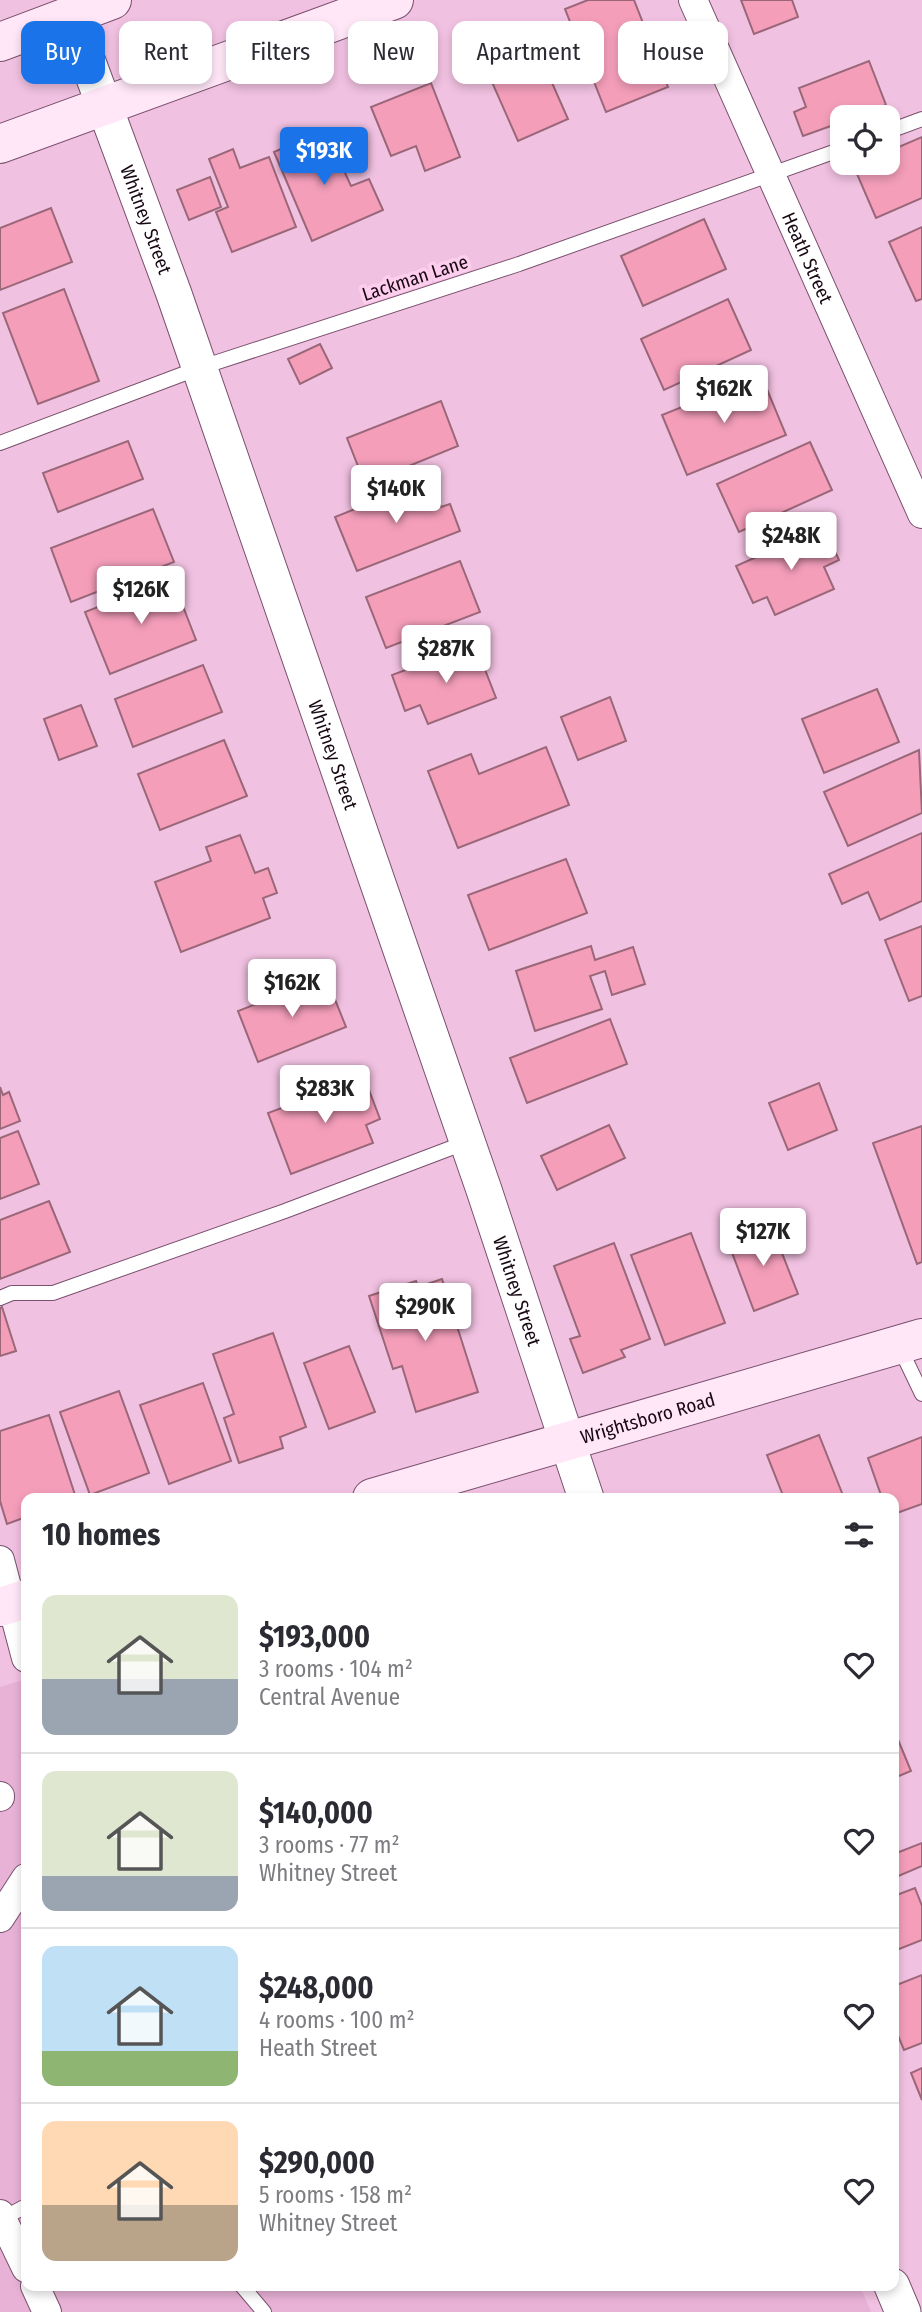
<!DOCTYPE html>
<html lang="en">
<head>
<meta charset="utf-8">
<style>
  :root { --surface:#fff; --page:#f2f2f3; --text:#2b2b33; --muted:#7c7c81; --line:#e1e1e2; --accent:#1a73e8 }
  body { margin:0; font-family:"Fira Sans Condensed",sans-serif; background:var(--page); color:var(--text); height:100vh; display:flex; flex-direction:column; font-size:26px; white-space:nowrap }
  * { box-sizing:border-box; margin:0 }
  p { font-size:23px; color:var(--muted) }
  .icon { flex:none; width:38px; height:38px; fill:none; stroke:currentColor; stroke-width:2; stroke-linecap:round; stroke-linejoin:round }
  .map { position:relative; flex:1; overflow:hidden }
  .details { position:absolute; left:21px; top:1493px; width:878px; height:798px; display:flex; flex-direction:column; background:var(--surface); border-radius:14px; box-shadow:0 4px 10px #0003 }
  .details>* { flex:none }
  .banner { position:absolute; left:21px; top:21px; width:880px; height:63px; display:flex; gap:14px }
  .controls { position:absolute; left:830px; top:105px; display:grid; gap:14px }
  .controls a { display:grid; place-items:center; width:70px; height:70px; border-radius:14px; background:var(--surface); box-shadow:0 4px 10px #0003; font-size:35px }
  .price { position:absolute; translate:-50% -60px; padding:0 16px; border-radius:7px; background:#fff; color:#222; font-size:23px; line-height:46px; filter:drop-shadow(0 2px 4px #0008) }
  .price::after { content:''; position:absolute; left:50%; top:42px; width:21px; height:16px; margin-left:-10px; background:inherit; clip-path:polygon(0 0,100% 0,50% 100%) }
  .price.current { background:var(--accent); color:#fff }
  ul { padding:0; list-style:none }
  li { display:flex; align-items:center; gap:21px; height:175px; padding:0 21px }
  li+li { border-top:2px solid var(--line) }
  li span { display:grid; place-items:center; flex:none; width:196px; height:140px; border-radius:14px; color:#555 }
  li>.icon { margin-inline-start:auto }
  span .icon { width:84px; height:84px; fill:#fffc; stroke-width:1 }
  li b { font-size:30px }
  h2 { display:flex; justify-content:space-between; align-items:center; height:84px; padding:0 21px; font-size:30px }
  .tag { padding:0 24px; border-radius:14px; background:var(--surface); box-shadow:0 4px 10px #0003; font-size:24px; line-height:63px }
  .tag.current { background:var(--accent); color:#fff }
  .map>svg:first-child { display:block }
  .built { fill:#e8b2d7 }
  .building { fill:#f49eba; stroke:#9a6778; stroke-width:2 }
  .lines { fill:none; stroke-linecap:round; stroke-linejoin:round }
  .service-casing { stroke:#79506d; stroke-width:16 }
  .minor-casing { stroke:#79506d; stroke-width:30 }
  .tertiary-casing { stroke:#79506d; stroke-width:37 }
  .secondary-casing { stroke:#79506d; stroke-width:40 }
  .service { stroke:#fff; stroke-width:14 }
  .minor { stroke:#fff; stroke-width:28 }
  .tertiary { stroke:#fff; stroke-width:35 }
  .secondary { stroke:#ffe7f8; stroke-width:38 }
  .labels { text-anchor:middle; dominant-baseline:central; stroke-width:7; stroke-linejoin:round; paint-order:stroke }
  .street-label { font-size:19px; fill:#180813; stroke:#feceee }
</style>
</head>
<body>
<div class="map">
<svg width="922" height="2312" viewBox="0 0 922 2312">
  <rect width="100%" height="100%" fill="#f1c1e1"/>
  <path class="built" d="M26,1679v607h834l11,26h-871v-625z"/>
  <g class="building">
    <path d="M588,0h46l34,87 -62,25 -41,-103z"/>
    <path d="M741,0h51l6,17 -44,17z"/>
    <path d="M530,33l38,86 -50,22 -38,-86z"/>
    <path d="M869,61l17,44 -32,12h-12v5l-39,14 -9,-24 12,-5 -7,-19z"/>
    <path d="M431,83l29,74 -35,14 -9,-25 -25,10 -20,-49z"/>
    <path d="M325,129l26,57 18,-7 14,31 -71,31 -38,-89z"/>
    <path d="M922,137v61l-46,20 -22,-51 9,-4h24v-11z"/>
    <path d="M233,149l7,19 29,-11 27,70 -64,25 -16,-40 12,-5 -19,-48z"/>
    <path d="M210,177l11,30 -32,13 -12,-30z"/>
    <path d="M51,208l21,54 -72,28v-62z"/>
    <path d="M704,219l22,50 -83,37 -22,-50z"/>
    <path d="M922,227v72l-6,2 -27,-59z"/>
    <path d="M64,289l35,92 -61,23 -35,-91z"/>
    <path d="M728,299l23,51 -87,40 -23,-51z"/>
    <path d="M320,344l12,24 -32,16 -12,-25z"/>
    <path d="M761,375l25,60 -99,40 -25,-60z"/>
    <path d="M441,401l17,45 -93,38 -18,-46z"/>
    <path d="M128,441l15,38 -85,33 -15,-39z"/>
    <path d="M810,442l22,48 -93,42 -22,-48z"/>
    <path d="M430,479l11,28 9,-3 10,27 -103,40 -22,-54z"/>
    <path d="M153,509l21,53 -103,40 -20,-54z"/>
    <path d="M824,527l15,33 -15,7 10,22 -59,26 -8,-18 -14,6 -17,-37z"/>
    <path d="M460,561l20,51 -94,36 -20,-51z"/>
    <path d="M172,578l24,62 -86,34 -25,-62z"/>
    <path d="M475,644l21,54 -68,26 -8,-19 -15,6 -13,-36z"/>
    <path d="M203,665l19,47 -89,35 -18,-48z"/>
    <path d="M877,689l22,53 -75,31 -22,-54z"/>
    <path d="M610,697l16,44 -48,19 -17,-43z"/>
    <path d="M81,705l16,41 -38,14 -15,-41z"/>
    <path d="M224,740l23,56 -87,34 -22,-56z"/>
    <path d="M546,747l23,58 -111,43 -30,-77 43,-17 8,20z"/>
    <path d="M919,750l3,63 -74,33 -24,-54z"/>
    <path d="M922,833v68l-42,19 -12,-28 -26,12 -13,-30z"/>
    <path d="M240,835l15,38 13,-5 9,25 -14,5 7,20 -89,34 -26,-70 56,-21 -5,-14z"/>
    <path d="M566,859l21,54 -98,37 -21,-55z"/>
    <path d="M922,926v70l-13,5 -24,-61z"/>
    <path d="M591,946l4,14 38,-13 12,37 -33,11 -7,-24 -15,5 12,33 -67,22 -19,-60z"/>
    <path d="M326,977l20,50 -88,35 -20,-51z"/>
    <path d="M610,1019l17,45 -100,39 -17,-45z"/>
    <path d="M364,1077l16,42 -14,6 7,18 -82,31 -23,-61z"/>
    <path d="M819,1083l18,47 -49,20 -19,-47z"/>
    <path d="M0,1087l3,8 6,-3 11,29 -20,8z"/>
    <path d="M609,1125l16,33 -68,32 -16,-34z"/>
    <path d="M922,1126v136l-5,2 -44,-121z"/>
    <path d="M18,1131l21,53 -39,15v-61z"/>
    <path d="M49,1201l21,51 -70,27v-59z"/>
    <path d="M771,1225l27,69 -44,17 -26,-69z"/>
    <path d="M691,1233l34,90 -60,22 -34,-90z"/>
    <path d="M614,1243l36,96 -29,11 4,7 -42,16 -13,-34 10,-3 -26,-70z"/>
    <path d="M442,1279l36,113 -62,20 -14,-46 -9,3 -24,-73 47,-15 2,6z"/>
    <path d="M2,1307l14,44 -16,5v-48z"/>
    <path d="M273,1333l33,94 -26,10 3,11 -44,15 -15,-45 10,-4 -21,-60z"/>
    <path d="M349,1346l26,66 -46,17 -25,-66z"/>
    <path d="M203,1383l28,78 -62,23 -29,-79z"/>
    <path d="M119,1391l30,82 -59,22 -30,-83z"/>
    <path d="M49,1415l27,83h-50v19l-19,7 -7,-23v-70z"/>
    <path d="M819,1435l25,63h-60l-17,-43z"/>
    <path d="M922,1437v67l-28,10v-16h-12l-14,-40z"/>
    <path d="M894,1730l17,41 -17,7z"/>
    <path d="M922,1843v23l-26,11 -2,-23z"/>
    <path d="M915,1888l7,18v34l-28,11v-55z"/>
    <path d="M922,1975v68l-18,7 -10,-24v-40z"/>
    <path d="M922,2068v32l-11,-27z"/>
  </g>
  <g class="lines">
    <defs>
      <g id="service">
        <path d="M887,132l35,-13"/>
        <path d="M0,443l199,-75 320,-104 323,-115"/>
        <path d="M0,1298l12,-5h41l232,-82 182,-69"/>
        <path d="M899,1346l23,48"/>
        <path d="M0,2220l26,-14"/>
        <path d="M242,2286l22,26"/>
      </g>
      <g id="minor">
        <path id="s1" d="M693,0l229,514"/>
        <path d="M0,1560l26,98"/>
        <path d="M0,1796v1"/>
        <path d="M0,1918l26,-40"/>
        <path d="M0,2214l26,54"/>
        <path d="M35,2286l12,26"/>
      </g>
      <g id="tertiary">
        <path id="s2" d="M71,16l103,278 310,896 102,308"/>
        <path d="M892,2286l11,26"/>
      </g>
      <g id="secondary">
        <path d="M0,42l112,-42"/>
        <path d="M0,144l394,-144"/>
        <path id="s3" d="M372,1498l550,-160"/>
        <path d="M0,1607l26,-8"/>
      </g>
    </defs>
    <use href="#service" class="service-casing"/>
    <use href="#minor" class="minor-casing"/>
    <use href="#tertiary" class="tertiary-casing"/>
    <use href="#secondary" class="secondary-casing"/>
    <use href="#service" class="service"/>
    <use href="#minor" class="minor"/>
    <use href="#tertiary" class="tertiary"/>
    <use href="#secondary" class="secondary"/>
  </g>
  <g class="labels">
    <g class="street-label">
      <text stroke="none"><textPath href="#s2" startOffset="217">Whitney Street</textPath></text>
      <text stroke="none"><textPath href="#s1" startOffset="282">Heath Street</textPath></text>
      <text transform="translate(415 278) rotate(-18)">Lackman Lane</text>
      <text stroke="none"><textPath href="#s2" startOffset="784">Whitney Street</textPath></text>
      <text stroke="none"><textPath href="#s2" startOffset="1351">Whitney Street</textPath></text>
      <text stroke="none"><textPath href="#s3" startOffset="287">Wrightsboro Road</textPath></text>
    </g>
  </g>
</svg>
<div class="controls">
<a><svg class="icon" aria-label="locate" viewBox="0 0 24 24"><circle cx="12" cy="12" r="6"/><path d="M12 2v4M12 18v4M2 12h4M18 12h4"/></svg></a>
</div>
<b class="price current" style="left:324px;top:187px">$193K</b>
<b class="price" style="left:724px;top:425px">$162K</b>
<b class="price" style="left:396px;top:525px">$140K</b>
<b class="price" style="left:791px;top:572px">$248K</b>
<b class="price" style="left:141px;top:626px">$126K</b>
<b class="price" style="left:446px;top:685px">$287K</b>
<b class="price" style="left:292px;top:1019px">$162K</b>
<b class="price" style="left:325px;top:1125px">$283K</b>
<b class="price" style="left:763px;top:1268px">$127K</b>
<b class="price" style="left:425px;top:1343px">$290K</b>
<div class="banner">
<a class="tag current">Buy</a>
<a class="tag">Rent</a>
<a class="tag">Filters</a>
<a class="tag">New</a>
<a class="tag">Apartment</a>
<a class="tag">House</a>
</div>
<section class="details">
<h2>10 homes<svg class="icon" aria-label="filters" viewBox="0 0 24 24"><path d="M4 7h16M4 17h16"/><circle cx="9" cy="7" r="2"/><circle cx="15" cy="17" r="2"/></svg></h2>
<ul>
<li><span style="background:linear-gradient(#dfe7d0 60%,#9aa5b1 0)"><svg class="icon" aria-label="home" viewBox="0 0 24 24"><path d="M3 11l9-7 9 7M6 9v11h12V9"/></svg></span><div><b>$193,000</b><p>3 rooms · 104 m²</p><p>Central Avenue</p></div><svg class="icon" aria-label="heart" viewBox="0 0 24 24"><path d="M12 20l-8-8c-3-5 5-10 8-4 3-6 11-1 8 4z"/></svg></li>
<li><span style="background:linear-gradient(#dfe7d0 75%,#9aa5b1 0)"><svg class="icon" aria-label="home" viewBox="0 0 24 24"><path d="M3 11l9-7 9 7M6 9v11h12V9"/></svg></span><div><b>$140,000</b><p>3 rooms · 77 m²</p><p>Whitney Street</p></div><svg class="icon" aria-label="heart" viewBox="0 0 24 24"><path d="M12 20l-8-8c-3-5 5-10 8-4 3-6 11-1 8 4z"/></svg></li>
<li><span style="background:linear-gradient(#bfe0f5 75%,#8fb573 0)"><svg class="icon" aria-label="home" viewBox="0 0 24 24"><path d="M3 11l9-7 9 7M6 9v11h12V9"/></svg></span><div><b>$248,000</b><p>4 rooms · 100 m²</p><p>Heath Street</p></div><svg class="icon" aria-label="heart" viewBox="0 0 24 24"><path d="M12 20l-8-8c-3-5 5-10 8-4 3-6 11-1 8 4z"/></svg></li>
<li><span style="background:linear-gradient(#ffd9b3 60%,#b9a48a 0)"><svg class="icon" aria-label="home" viewBox="0 0 24 24"><path d="M3 11l9-7 9 7M6 9v11h12V9"/></svg></span><div><b>$290,000</b><p>5 rooms · 158 m²</p><p>Whitney Street</p></div><svg class="icon" aria-label="heart" viewBox="0 0 24 24"><path d="M12 20l-8-8c-3-5 5-10 8-4 3-6 11-1 8 4z"/></svg></li>
</ul>
</section>
</div>
</body>
</html>
